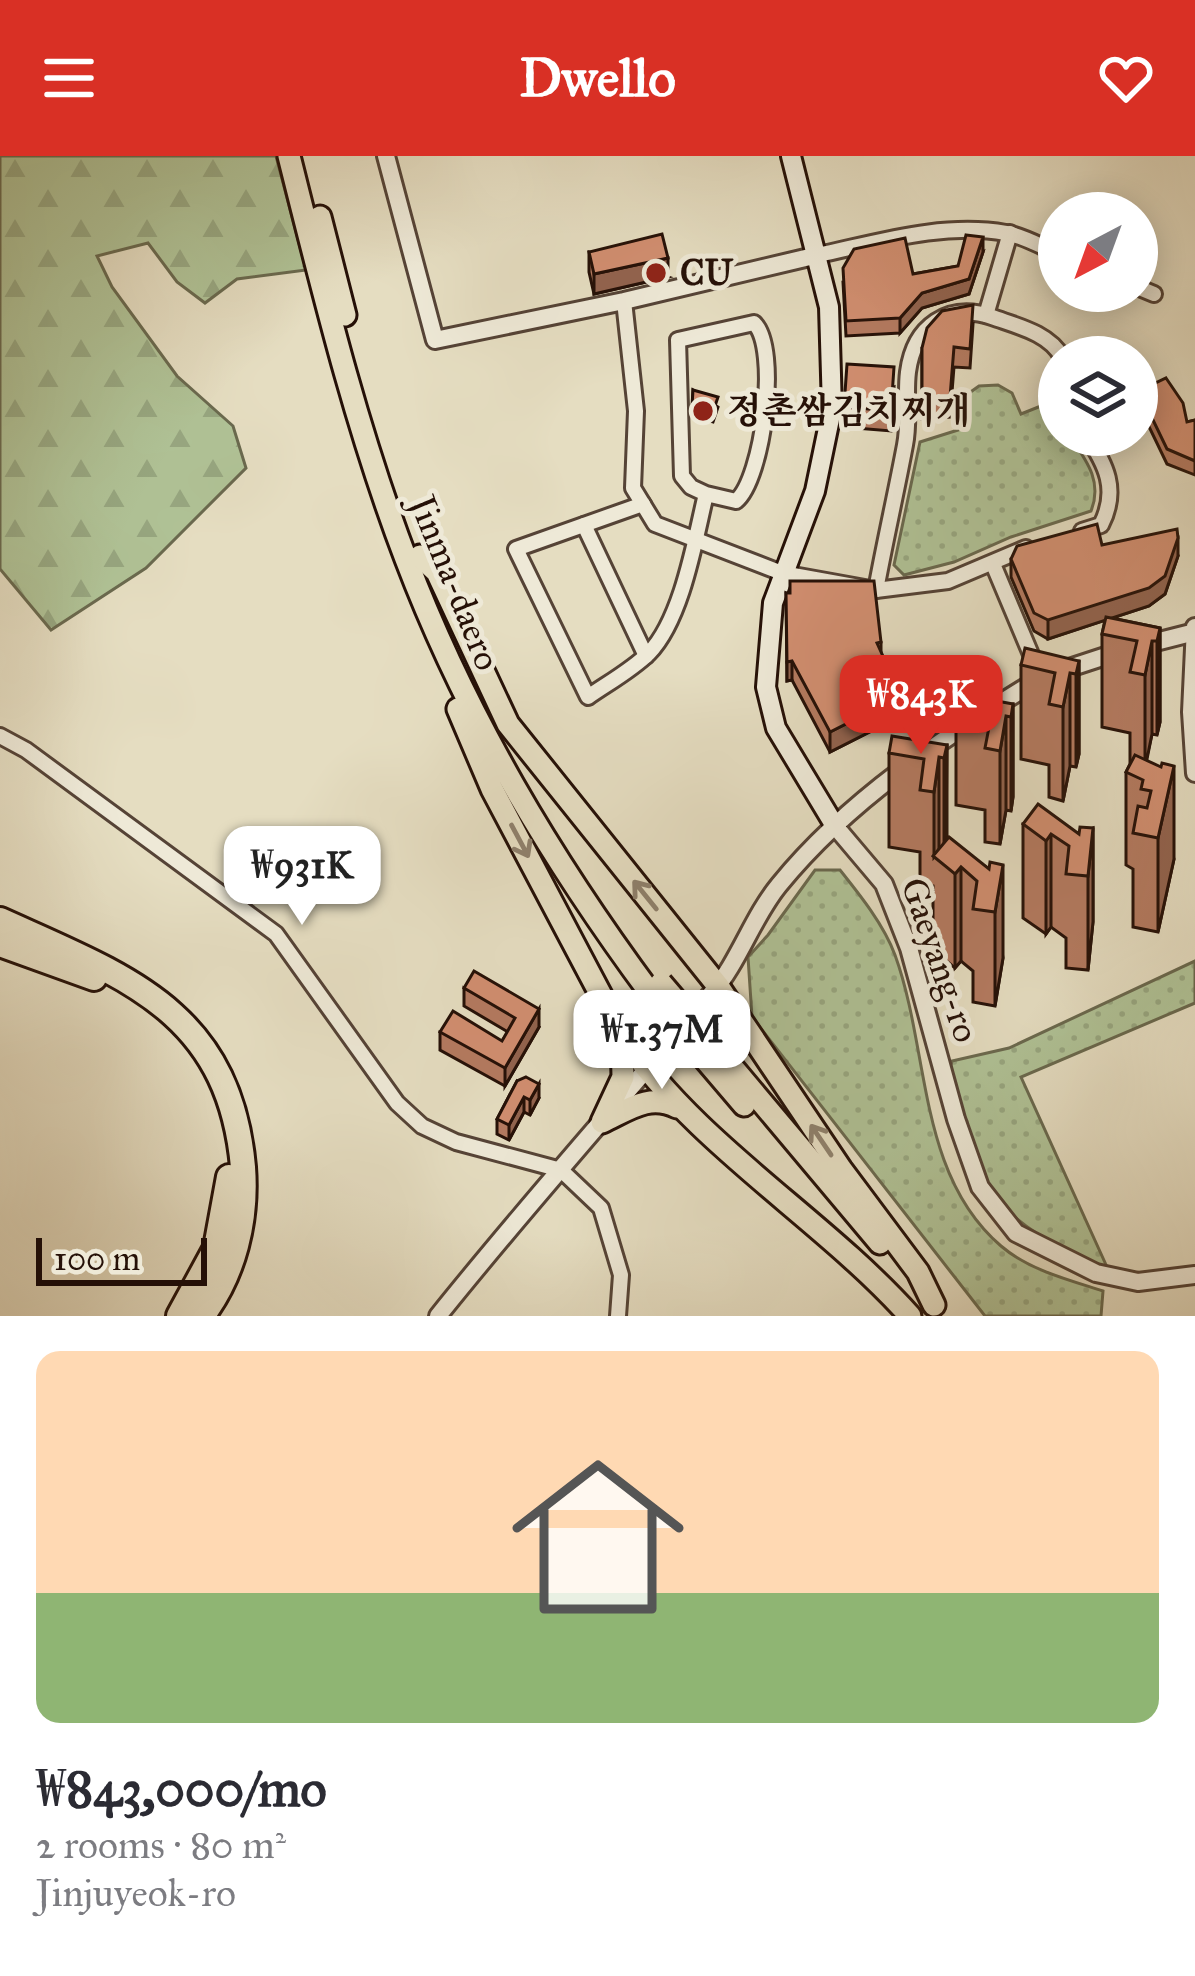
<!DOCTYPE html>
<html lang="en">
<head>
<meta charset="utf-8">
<style>
  :root { --surface:#fff; --page:#f7f7f7; --text:#2b2b33; --muted:#7c7c81; --accent:#d93025 }
  body { margin:0; font-family:"IM FELL Great Primer","Noto Serif KR",serif; background:var(--page); color:var(--text); height:100vh; display:flex; flex-direction:column; font-size:45px; white-space:nowrap }
  * { box-sizing:border-box; margin:0 }
  p { font-size:39px; color:var(--muted) }
  .icon { flex:none; width:66px; height:66px; fill:none; stroke:currentColor; stroke-width:2; stroke-linecap:round; stroke-linejoin:round }
  .map { position:relative; height:1160px; overflow:hidden }
  .details { display:flex; flex-direction:column; background:var(--surface); flex:1 }
  .details>* { flex:none }
  .needle { width:78px; rotate:221deg }
  .fabs { position:absolute; left:1038px; top:36px; display:grid; gap:24px }
  .fabs a { display:grid; place-items:center; width:120px; height:120px; border-radius:50%; background:var(--surface); box-shadow:0 6px 30px #0003; font-size:60px }
  .scale { position:absolute; left:36px; bottom:30px; width:171px; box-sizing:border-box; padding-left:12px; border:6px solid #251007; border-top:0; font-size:33px; line-height:42px; white-space:nowrap; color:#251007; -webkit-text-stroke:9px #eee9d7; paint-order:stroke }
  .price { position:absolute; translate:-50% -102px; padding:0 27px; border-radius:24px; background:#fff; color:#222; font-size:39px; line-height:78px; filter:drop-shadow(0 3px 6px #0008) }
  .price::after { content:''; position:absolute; left:50%; top:72px; width:36px; height:27px; margin-left:-18px; background:inherit; clip-path:polygon(0 0,100% 0,50% 100%) }
  .price.on { background:var(--accent); color:#fff }
  ul { padding:0; list-style:none }
  li { display:grid; align-content:center; gap:24px; height:636px; padding:0 36px }
  li span { display:grid; place-items:center; height:372px; border-radius:24px; color:#555 }
  li>.icon { margin-inline-start:auto }
  span .icon { width:216px; height:216px; fill:#fffc; stroke-width:1 }
  li b { font-size:51px }
  header { display:flex; justify-content:space-between; align-items:center; height:156px; padding:0 36px; background:var(--accent); color:#fff; font-size:54px; font-weight:700 }
  .map>svg:first-child { display:block }
  .grass { fill:url(#grass-dots); stroke:#6a694e; stroke-width:3 }
  .forest { fill:url(#forest-firs); stroke:#6a694e; stroke-width:3 }
  .lines { fill:none; stroke-linecap:round; stroke-linejoin:round }
  .minor-casing { stroke:#554336; stroke-width:20 }
  .tertiary-casing { stroke:#554336; stroke-width:22 }
  .secondary-casing { stroke:#251007; stroke-width:24 }
  .trunk-casing { stroke:#251007; stroke-width:27 }
  .motorway-casing { stroke:#251007; stroke-width:30 }
  .minor { stroke:#eee9d7; stroke-width:14 }
  .tertiary { stroke:#eee9d7; stroke-width:16 }
  .secondary { stroke:#eee9d7; stroke-width:18 }
  .trunk { stroke:#e5ddc1; stroke-width:21 }
  .motorway { stroke:#e5ddc1; stroke-width:24 }
  .trunk-bridge-casing { stroke:#251007; stroke-width:27; stroke-linecap:butt }
  .trunk-bridge { stroke:#e5ddc1; stroke-width:21 }
  .wall { fill:#b47a60; stroke:#251007; stroke-width:3 }
  .shaded-wall { fill:#92634e; stroke:#251007; stroke-width:3 }
  .building { fill:#d18e70; stroke:#251007; stroke-width:3 }
  .oneway { stroke:#8f816d }
  .poi-dot { fill:#8f2418; stroke:#eee9d7; stroke-width:4.5 }
  .labels { text-anchor:middle; dominant-baseline:central; stroke-width:10; stroke-linejoin:round; paint-order:stroke }
  .poi-label { font-size:36px; font-weight:bold; fill:#251007; stroke:#eee9d7; text-anchor:start }
  .street-label { font-size:36px; fill:#251007; stroke:#eee9d7 }
</style>
</head>
<body>
<header><svg class="icon" aria-label="menu" viewBox="0 0 24 24"><path d="M4 6h16M4 12h16M4 18h16"/></svg>Dwello<svg class="icon" aria-label="heart" viewBox="0 0 24 24"><path d="M12 20l-8-8c-3-5 5-10 8-4 3-6 11-1 8 4z"/></svg></header>
<div class="map">
<svg width="1195" height="1160" viewBox="0 0 1195 1160">
  <defs>
    <pattern id="grass-dots" width="8" height="8" patternUnits="userSpaceOnUse" patternTransform="scale(3)"><rect width="8" height="8" fill="#b0c296"/><path d="M2 2h.1M6 6h.1" fill="none" stroke="#97a680" stroke-width="1.8" stroke-linecap="round"/></pattern>
    <pattern id="forest-firs" width="22" height="20" patternUnits="userSpaceOnUse" patternTransform="scale(3)"><rect width="22" height="20" fill="#b0c296"/><path d="M5 1l3.5 6h-7zM16 11l3.5 6h-7z" fill="#97a680"/></pattern>
  </defs>
  <rect width="100%" height="100%" fill="#e5ddc1"/>
  <filter id="stains"><feTurbulence type="fractalNoise" baseFrequency=".00167" numOctaves="4"/><feColorMatrix values="0 0 0 0 .2 0 0 0 0 .09 0 0 0 0 .02 0 0 0 .5 -.17"/></filter>
  <radialGradient id="worn" r=".72"><stop offset=".6" stop-color="#630" stop-opacity="0"/><stop offset="1" stop-color="#630" stop-opacity=".3"/></radialGradient>
  <g class="grass">
    <path d="M998,229l14,8 9,21 35,-14 3,35h10c17,25 34,46 22,76l-80,26 -57,25 -50,13 -10,-10 26,-123 38,-12 7,-34 14,-10z"/>
    <path d="M815,714h25c20,25 44,55 55,85 35,96 22,219 106,291 28,24 68,34 102,45l-2,25h-116l-233,-299 -4,-60 20,-22z"/>
    <path d="M1195,805v42l-174,74 86,190c-39,-12 -101,-45 -120,-83 -18,-35 -26,-79 -37,-116l2,-7 57,-13z"/>
  </g>
  <path class="forest" d="M0,0h276l30,114 -69,9 -32,24 -28,-21 -29,-39 -51,13 15,31 65,89 56,50 13,42 -100,100 -95,62 -51,-61z"/>
  <g class="lines">
    <defs>
      <g id="minor">
        <path d="M818,99c61,-13 125,-33 188,-22 18,3 36,14 53,21"/>
        <path d="M1137,131l17,7"/>
        <path d="M624,145l12,110 -3,77 22,36 127,49 94,17 72,-9 78,-33"/>
        <path d="M986,159l24,-82"/>
        <path d="M643,348l-127,45 72,148c20,-14 44,-27 61,-44 33,-34 46,-113 57,-159l-15,-7 -9,-11 -4,-136 76,-17c26,25 9,156 -18,178l-30,-7"/>
        <path d="M584,369l62,131"/>
        <path d="M1082,375l19,-6c18,-35 5,-61 -15,-90"/>
        <path d="M993,408l42,100"/>
        <path d="M876,434c9,-49 20,-97 29,-145 5,-25 0,-49 3,-73 6,-46 40,-70 84,-55 25,9 57,16 70,40"/>
        <path d="M0,580l26,14 250,184 121,169 25,23 34,16 105,28 40,38 20,67 -3,41"/>
      </g>
      <g id="tertiary">
        <path d="M386,0l49,184 189,-39 194,-46"/>
        <path d="M1195,471l-4,85 4,61"/>
        <path d="M1060,515l64,-21 71,-18"/>
        <path d="M835,670l49,58 25,64 47,171 24,68 36,46 80,40 42,9 57,-7"/>
        <path d="M438,1160c88,-110 182,-215 273,-322 28,-32 41,-76 68,-109 69,-85 165,-148 257,-204"/>
      </g>
      <path id="secondary" d="M791,0l38,151 3,102 -17,82 -42,112 -7,84 10,41 59,98"/>
      <g id="trunk">
        <path d="M289,0c34,135 67,272 117,403 60,158 145,300 245,435"/>
        <path d="M320,61l25,98"/>
        <path d="M420,400l17,16 71,152 210,262 123,183 77,103 16,33"/>
        <path d="M458,553l34,80 130,246c76,112 199,182 288,281"/>
        <path d="M622,880l1,41 -21,45c26,-12 47,-29 75,-15"/>
        <path d="M707,881l173,206"/>
        <path d="M698,895l46,54"/>
      </g>
      <g id="motorway">
        <path d="M0,764c126,57 229,91 243,247 4,53 -9,107 -41,149"/>
        <path d="M0,788l94,34"/>
        <path d="M179,1160l37,-68 13,-71"/>
      </g>
    </defs>
    <use href="#minor" class="minor-casing"/>
    <use href="#tertiary" class="tertiary-casing"/>
    <use href="#secondary" class="secondary-casing"/>
    <use href="#trunk" class="trunk-casing"/>
    <use href="#motorway" class="motorway-casing"/>
    <use href="#minor" class="minor"/>
    <use href="#tertiary" class="tertiary"/>
    <use href="#secondary" class="secondary"/>
    <use href="#trunk" class="trunk"/>
    <use href="#motorway" class="motorway"/>
    <defs>
      <g id="trunk-bridge">
        <path d="M661,827l46,54"/>
        <path d="M651,838l47,57"/>
      </g>
    </defs>
    <use href="#trunk-bridge" class="trunk-bridge-casing"/>
    <use href="#trunk-bridge" class="trunk-bridge"/>
  </g>
  <g class="wall">
    <path d="M589,96l79,25 -74,17 -5,-22z"/>
    <path d="M983,96l-14,42 -47,14 -22,25 -54,3 -3,-54 70,-8 45,-8z"/>
    <path d="M973,168l-3,44 -16,-1 -4,50 -28,2v-71z"/>
    <path d="M894,231l-3,44 -47,-4v-20z"/>
    <path d="M693,234l25,17 -5,15 -21,-6z"/>
    <path d="M1139,235l48,31 8,-2v55l-28,-11 -28,-58z"/>
    <path d="M1102,389l76,11 -13,38 -16,12 -37,12 48,10v94l-3,13 -5,-1 -6,27 28,98 -16,73 -25,-5v-58l-7,-4v-93l4,-8v-31l-28,-6v-93l3,-14 -57,19 -14,-8 -23,-54v-18z"/>
    <path d="M786,437l95,49v11l20,63 -71,36 -38,-72 -5,1z"/>
    <path d="M1079,505v93l-3,13 -6,-1 -7,35 -14,-4v-32l-28,-6v-94z"/>
    <path d="M1013,548v93l-2,14 -5,-1 -6,34 -15,-2v-32l-29,-5v-94z"/>
    <path d="M947,589l-1,96 43,28 14,89 -8,48 -22,-4v-31l-12,-10 -6,7 -22,-18v-64l-13,-2v-32l-31,-5v-94z"/>
    <path d="M1023,668l56,10 14,-6v94l-5,48 -22,-2v-30l-15,-11 -5,7 -23,-16z"/>
    <path d="M464,832l75,39 -34,59 -65,-36v-18l62,9 6,-9 -44,-26z"/>
    <path d="M517,925l22,17 -9,17 -6,-3 -15,28 -12,-6v-15z"/>
  </g>
  <g class="shaded-wall">
    <path d="M983,81v15l-14,42 -47,14 -22,25v-15l22,-25 47,-14z"/>
    <path d="M668,102v19l-74,17v-20z"/>
    <path d="M1178,382v18l-13,38 -16,12 -101,33v-19z"/>
    <path d="M1160,472v94l-3,13v-94z"/>
    <path d="M1152,485v93l-7,35v-94z"/>
    <path d="M792,505v19l-5,1v-19z"/>
    <path d="M1079,505v93l-3,13v-93z"/>
    <path d="M1070,517v93l-7,35v-94z"/>
    <path d="M901,540v20l-71,36v-20z"/>
    <path d="M1013,548v93l-2,14v-94z"/>
    <path d="M1006,560v94l-6,34v-93z"/>
    <path d="M947,589v93l-3,14v-94z"/>
    <path d="M939,601v94l-5,6v-65z"/>
    <path d="M1174,610v93l-16,73v-94z"/>
    <path d="M1093,672v94l-5,48v-94z"/>
    <path d="M1051,678v93l-5,7v-93z"/>
    <path d="M1003,709v93l-8,48v-94z"/>
    <path d="M961,711v94l-6,7v-94z"/>
    <path d="M539,853v18l-34,59v-18z"/>
    <path d="M539,928v14l-9,17v-15z"/>
    <path d="M524,941v15l-15,28v-15z"/>
  </g>
  <g class="building">
    <path d="M662,78l6,24 -74,16 -5,-22z"/>
    <path d="M966,79l17,2 -14,42 -47,14 -22,25 -54,3 -3,-53 11,-19 51,-11 8,36 45,-8z"/>
    <path d="M973,149l-3,44 -16,-2 -4,50 -28,2v-51l5,-20 15,-17z"/>
    <path d="M847,208l47,3 -3,44 -47,-4z"/>
    <path d="M1166,222l17,25 4,19 8,-2v41l-28,-12 -28,-58z"/>
    <path d="M693,234l25,7 -5,15 -21,-6z"/>
    <path d="M1097,368l5,21 75,-16 1,9 -13,38 -16,12 -101,32 -14,-7 -23,-54 6,-13z"/>
    <path d="M790,425h84l7,61 -4,1 24,53 -71,36 -38,-71 -5,1 -1,-69h4z"/>
    <path d="M1106,461l54,11 -3,13h-5l-7,34 -15,-3 7,-31 -35,-7z"/>
    <path d="M1025,492l54,13 -3,13 -6,-1 -7,34 -14,-3 6,-31 -34,-8z"/>
    <path d="M959,538l54,10 -2,13 -5,-1 -6,35 -15,-3 6,-31 -35,-6z"/>
    <path d="M892,580l55,9 -3,13 -5,-1 -5,35 -14,-2 4,-31 -35,-6z"/>
    <path d="M1135,599l26,12 1,-4 12,3 -16,72 -25,-5 5,-27 9,2 4,-17 -10,-2 2,-9 -17,-8z"/>
    <path d="M1038,648l41,30 1,-7 13,1 -5,48 -22,-2 3,-28 -18,-12 -5,7 -23,-17z"/>
    <path d="M949,681l40,32 1,-7 13,3 -8,47 -22,-3 4,-28 -16,-14 -6,7 -22,-18z"/>
    <path d="M474,815l65,38 -34,59 -65,-36 13,-21 49,30 13,-23 -51,-30z"/>
    <path d="M526,921l13,7 -9,16 -6,-3 -15,28 -12,-6 20,-38z"/>
  </g>
  <defs><path id="oneway-shaft" d="M-6 0H5M1.5-3L5.5 0L1.5 3" fill="none" stroke-width="1.6" stroke-linecap="round" stroke-linejoin="round" transform="scale(3)"/></defs>
  <g class="oneway">
    <use href="#oneway-shaft" transform="translate(520 685) rotate(62)"/>
    <use href="#oneway-shaft" transform="translate(645 739) rotate(-129)"/>
    <use href="#oneway-shaft" transform="translate(821 984) rotate(-124)"/>
  </g>
  <g class="poi-dot">
    <circle cx="656" cy="117" r="12"/>
    <circle cx="703" cy="255" r="12"/>
  </g>
  <g class="labels">
    <g class="poi-label">
      <text x="680" y="117">CU</text>
      <text x="727" y="255">정촌쌈김치찌개</text>
    </g>
    <g class="street-label">
      <text transform="translate(455 427) rotate(68)">Jinma-daero</text>
      <text transform="translate(940 804) rotate(71)">Gaeyang-ro</text>
    </g>
  </g>
  <rect width="100%" height="100%" filter="url(#stains)"/>
  <rect width="100%" height="100%" fill="url(#worn)"/>
</svg>
<div class="fabs">
<a><svg class="needle" viewBox="-14 -14 28 28"><path d="M0-13l5 13h-10z" fill="#e53935"/><path d="M0 13l5-13h-10z" fill="#7c7c81"/></svg></a>
<a><svg class="icon" aria-label="layers" viewBox="0 0 24 24"><path d="M12 4l9 5-9 5-9-5zM3 14l9 5 9-5"/></svg></a>
</div>
<div class="scale">100 m</div>
<b class="price on" style="left:921px;top:601px">₩843K</b>
<b class="price" style="left:302px;top:772px">₩931K</b>
<b class="price" style="left:662px;top:936px">₩1.37M</b>
</div>
<section class="details">
<ul>
<li><span style="background:linear-gradient(#ffd9b3 65%,#8fb573 0)"><svg class="icon" aria-label="home" viewBox="0 0 24 24"><path d="M3 11l9-7 9 7M6 9v11h12V9"/></svg></span><div><b>₩843,000/mo</b><p>2 rooms · 80 m²</p><p>Jinjuyeok-ro</p></div></li>
</ul>
</section>
</body>
</html>
